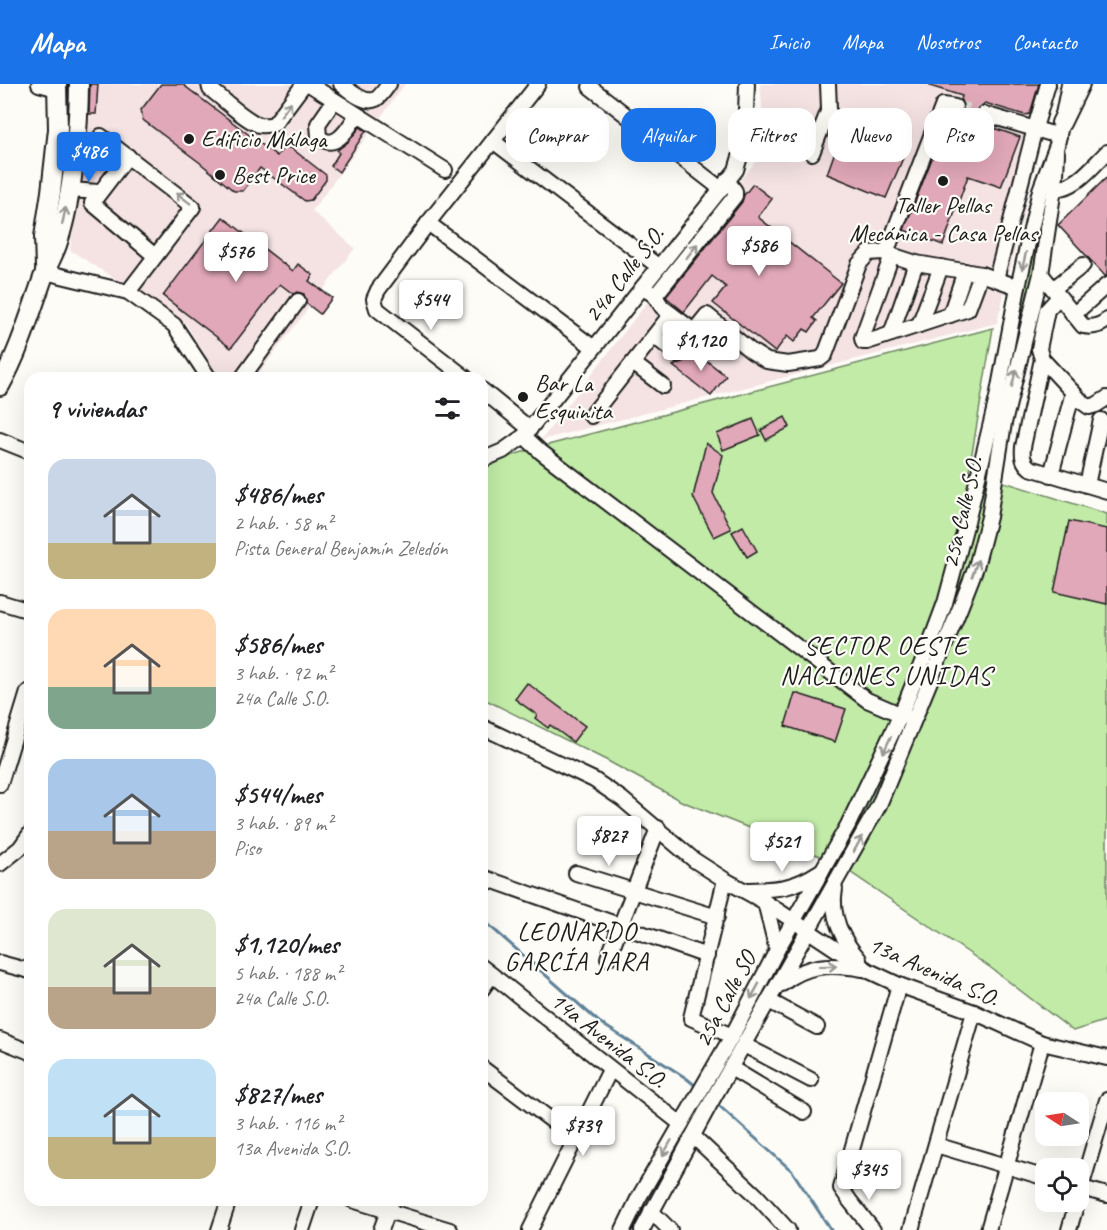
<!DOCTYPE html>
<html lang="es">
<head>
<meta charset="utf-8">
<style>
  :root { --surface:#fff; --page:#f2f2f2; --text:#202124; --muted:#757577; --accent:#1a73e8 }
  body { margin:0; font-family:Caveat,sans-serif; background:var(--page); color:var(--text); height:100vh; display:flex; flex-direction:column; font-size:22px; white-space:nowrap }
  * { box-sizing:border-box; margin:0 }
  p { font-size:20px; color:var(--muted) }
  .icon { flex:none; width:33px; height:33px; fill:none; stroke:currentColor; stroke-width:2; stroke-linecap:round; stroke-linejoin:round }
  .map { position:relative; flex:1; overflow:hidden }
  .drawer { position:absolute; left:24px; top:288px; width:464px; height:834px; display:flex; flex-direction:column; background:var(--surface); border-radius:18px; box-shadow:0 6px 24px #0002 }
  .drawer>* { flex:none }
  .top-card { position:absolute; left:506px; top:24px; width:512px; height:54px; display:flex; gap:12px }
  .needle { width:39px; rotate:282deg }
  .buttons { position:absolute; left:1035px; top:1008px; display:grid; gap:12px }
  .buttons a { display:grid; place-items:center; width:54px; height:54px; border-radius:12px; background:var(--surface); box-shadow:0 6px 24px #0002; font-size:30px }
  .price { position:absolute; translate:-50% -51px; padding:0 14px; border-radius:6px; background:#fff; color:#222; font-size:20px; line-height:39px; filter:drop-shadow(0 2px 3px #0008) }
  .price::after { content:''; position:absolute; left:50%; top:36px; width:18px; height:14px; margin-left:-9px; background:inherit; clip-path:polygon(0 0,100% 0,50% 100%) }
  .price.selected { background:var(--accent); color:#fff }
  ul { padding:0; list-style:none }
  li { display:flex; align-items:center; gap:18px; height:150px; padding:0 24px }
  li span { display:grid; place-items:center; flex:none; width:168px; height:120px; border-radius:18px; color:#555 }
  li>.icon { margin-inline-start:auto }
  span .icon { width:72px; height:72px; fill:#fffc; stroke-width:1 }
  li b { font-size:26px }
  h2 { display:flex; justify-content:space-between; align-items:center; height:72px; padding:0 24px; font-size:26px }
  .pill { padding:0 21px; border-radius:18px; background:var(--surface); box-shadow:0 6px 24px #0002; font-size:21px; line-height:54px }
  .pill.selected { background:var(--accent); color:#fff }
  header { display:flex; align-items:center; gap:36px; box-sizing:border-box; height:84px; padding:0 30px; background:var(--accent); color:#fff }
  header strong { font-size:28px }
  nav { display:flex; gap:33px; margin-inline-start:auto; font-size:21px }
  .map>svg:first-child { display:block }
  .built { fill:#f5e3e4 }
  .green { fill:url(#green-dots); stroke:#6e8462; stroke-width:1.5 }
  .pitch { fill:#c1eba7; stroke:#6e8462; stroke-width:1.5 }
  .lines { fill:none; stroke-linecap:round; stroke-linejoin:round }
  .stream { stroke:#5f8298; stroke-width:3 }
  .building { fill:#e1a8b9; stroke:#1c1c1c; stroke-width:1.5 }
  .minor-tunnel { stroke:#dbdad6; stroke-width:14; stroke-dasharray:14 7; stroke-linecap:butt }
  .minor-casing { stroke:#1c1c1c; stroke-width:18 }
  .major-casing { stroke:#1c1c1c; stroke-width:22 }
  .minor { stroke:#fdfcf7; stroke-width:14 }
  .major { stroke:#fdfcf7; stroke-width:18 }
  .oneway { stroke:#989794 }
  .poi-dot { fill:#1c1c1c; stroke:#fdfcf7; stroke-width:2 }
  .labels { text-anchor:middle; dominant-baseline:central; stroke-width:4.5; stroke-linejoin:round; paint-order:stroke }
  .poi-label { font-size:24px; fill:#1c1c1c; stroke:#fdfcf7; text-anchor:start }
  .street-label { font-size:24px; fill:#1c1c1c; stroke:#fdfcf7 }
  .neighbourhood-label { font-size:26px; letter-spacing:1.5px; fill:#1c1c1c; stroke:#fdfcf7 }
</style>
</head>
<body>
<header>
<strong>Mapa</strong>
<nav><a>Inicio</a><a>Mapa</a><a>Nosotros</a><a>Contacto</a></nav>
</header>
<div class="map">
<svg width="1107" height="1146" viewBox="0 0 1107 1146">
  <defs>
    <pattern id="green-dots" width="8" height="8" patternUnits="userSpaceOnUse" patternTransform="scale(1.5)"><rect width="8" height="8" fill="#c1eba7"/><path d="M2 2h.1M6 6h.1" fill="none" stroke="#a5c98f" stroke-width="1.8" stroke-linecap="round"/></pattern>
  </defs>
  <rect width="100%" height="100%" fill="#fdfcf7"/>
  <filter id="ink" filterUnits="userSpaceOnUse"><feTurbulence type="fractalNoise" baseFrequency=".0167" numOctaves="2"/><feDisplacementMap in="SourceGraphic" scale="12" xChannelSelector="R" yChannelSelector="G"/><feConvolveMatrix kernelMatrix="1 2 1 2 8 2 1 2 1" color-interpolation-filters="sRGB"/></filter>
  <g filter="url(#ink)">
    <g class="built">
      <path d="M91,0h314l-93,127 43,37 -100,130h-37l-32,-54 -116,-74 19,-130z"/>
      <path d="M760,0h295l-58,239 -456,117 225,-292z"/>
    </g>
    <path class="green" d="M1045,118l-14,88 -20,71c8,-54 19,-107 34,-159z"/>
    <path class="pitch" d="M993,244l-24,143 138,43v506l-34,11 -82,-63 -156,-106 -154,-61 -75,-41 -124,-62v-233l47,-15z"/>
    <g class="lines">
      <g class="stream">
        <path d="M482,835l117,103 87,56 11,9"/>
        <path d="M716,1019l76,68 39,59"/>
      </g>
    </g>
    <g class="building">
      <path d="M90,0h8l-2,30h-7z"/>
      <path d="M161,0h21l95,72 6,-8h8l35,27v5l-15,20 -6,1 -45,-33 -17,23h-9l-35,-29 -56,-42 -2,-10z"/>
      <path d="M931,0h108l-9,30 -5,1 -40,-12 -9,8 -1,6 4,6 41,14 -19,50 -33,-11 -25,69 -39,-15 45,-115h10l5,-6 -3,-9 1,-4 -32,-10z"/>
      <path d="M846,36l63,24 -23,54 -59,-24z"/>
      <path d="M360,43l6,4 -27,41 -8,-6 8,-13 -2,-2 3,-3 8,-6z"/>
      <path d="M1107,93v99h-2l-47,-51z"/>
      <path d="M753,100l19,15 -14,18 83,66 -28,35 4,3 -8,11 -5,-3 -10,13 -7,-6 -12,16 -62,-49 13,-16 -14,-11 -28,36 -18,-15 76,-95 2,-7z"/>
      <path d="M223,133l70,54 5,-7 15,11 -4,6 23,17 -12,16 -14,-11 -2,-9 -6,-2 -5,2 -13,-10 -49,64 -68,-52z"/>
      <path d="M688,262l38,30 -15,20 -38,-30 12,-6 2,-4 -2,-6z"/>
      <path d="M785,333l5,10 -24,13 -5,-10z"/>
      <path d="M753,335l7,16 -37,15 -6,-16z"/>
      <path d="M706,359l17,12 -10,38 18,36 -17,8 -21,-40z"/>
      <path d="M1069,437l38,8v75l-53,-12z"/>
      <path d="M743,442l14,25 -10,6 -15,-25z"/>
      <path d="M527,599l58,43 -12,16 -23,-17 -2,3 -13,-10 2,-3 -22,-16z"/>
      <path d="M795,609l51,16 -11,33 -50,-16z"/>
    </g>
    <g class="lines">
      <path class="minor-tunnel" d="M955,23l29,7"/>
      <defs>
        <g id="minor">
          <path d="M39,0l18,5"/>
          <path d="M209,0l1,5c15,11 32,29 49,36 5,1 10,0 15,-1l30,-40"/>
          <path d="M309,0l136,86"/>
          <path d="M341,0c8,6 23,21 35,15 5,-3 10,-11 13,-15"/>
          <path d="M590,3l131,102"/>
          <path d="M334,17l-16,23 1,13c17,15 30,-10 38,-22"/>
          <path d="M984,30l75,22"/>
          <path d="M101,52l92,71 -65,85"/>
          <path d="M493,57l166,126"/>
          <path d="M812,69l17,-44 -1,-25"/>
          <path d="M128,72l-36,47 63,53"/>
          <path d="M1054,105c23,-1 38,-22 53,-37"/>
          <path d="M70,106l29,2"/>
          <path d="M428,139l166,125"/>
          <path d="M886,169l57,-148 12,2"/>
          <path d="M892,171l-30,83 1,4h4l101,-33 13,-35"/>
          <path d="M45,188l83,20 46,33 35,53"/>
          <path d="M1041,190l42,52c10,2 17,0 24,-6"/>
          <path d="M996,195l39,-151 13,-44"/>
          <path d="M643,203l12,9 7,11 32,24 13,-16 44,36 16,10 21,3 32,-5 5,-4 34,-91 10,-11 13,-1 34,11 65,11 37,13"/>
          <path d="M1053,205l30,-24"/>
          <path d="M655,212l80,-100v-5l-8,-11"/>
          <path d="M1059,213l-12,13 -8,39 3,10 40,43 7,5 7,-2 11,-7"/>
          <path d="M950,231l15,-44"/>
          <path d="M1073,231l34,-30"/>
          <path d="M919,241l22,-58"/>
          <path d="M891,250l25,-71"/>
          <path d="M654,252l24,19"/>
          <path d="M1042,275l-19,88c-1,10 0,15 7,21l77,23"/>
          <path d="M633,279l30,23"/>
          <path d="M242,294l56,-77"/>
          <path d="M466,294l-89,-69 -3,-10 4,-9 50,-67 110,-139"/>
          <path d="M482,306l48,39"/>
          <path d="M591,332l80,-102"/>
          <path d="M524,352l17,16 326,248 42,18"/>
          <path d="M0,356l30,12"/>
          <path d="M482,376l21,-9 21,-15 212,-266 9,-30 2,-56"/>
          <path d="M1051,391l22,-83"/>
          <path d="M1087,401l14,-65"/>
          <path d="M0,518l30,9"/>
          <path d="M482,643l112,53 28,19 72,61 31,20 40,22 104,69 30,14 75,27 68,31 65,15"/>
          <path d="M0,700l28,-92"/>
          <path d="M0,780l20,-16 10,-14"/>
          <path d="M576,789l141,44"/>
          <path d="M482,793l225,79"/>
          <path d="M725,796l-34,138 41,18"/>
          <path d="M835,805c-5,26 7,51 24,70"/>
          <path d="M747,806c31,-1 46,-1 72,-18"/>
          <path d="M765,818l12,48"/>
          <path d="M608,874l50,-130"/>
          <path d="M0,879l30,8"/>
          <path d="M482,883l199,157"/>
          <path d="M782,900c25,-21 50,-20 81,-15"/>
          <path d="M482,905l10,-14"/>
          <path d="M769,917l48,26"/>
          <path d="M0,956l30,12"/>
          <path d="M744,961l67,35"/>
          <path d="M482,984l93,70"/>
          <path d="M731,984l73,44"/>
          <path d="M693,1052l63,59 32,35"/>
          <path d="M936,1061l110,33"/>
          <path d="M1078,1103l29,8"/>
          <path d="M1078,1114l29,-98"/>
          <path d="M352,1116l98,30"/>
          <path d="M651,1127l19,19"/>
          <path d="M219,1146l10,-30"/>
          <path d="M302,1146l10,-30"/>
          <path d="M381,1146l11,-30"/>
          <path d="M530,1146l80,-160"/>
          <path d="M623,1146l15,-31 94,-163 45,-86 71,-125 53,-111 31,-76 13,-35 24,-89 28,-116 21,-111 22,-97 17,-45 12,-61"/>
          <path d="M642,1146l68,-126 169,-299 81,-197 16,-41 13,-50 15,-94 37,-149 15,-99 1,-22"/>
          <path d="M873,1146l-23,-29 -9,-13 58,-203"/>
          <path d="M911,1146l63,-218"/>
          <path d="M988,1146l54,-187"/>
          <path d="M1069,1146l8,-28"/>
        </g>
        <g id="major">
          <path d="M1061,39l19,-39"/>
          <path d="M45,183l-1,-30 7,-45 7,-63 -1,-45"/>
          <path d="M0,302c20,-36 31,-75 45,-114 4,-10 10,-20 13,-30 14,-42 21,-113 21,-158"/>
        </g>
      </defs>
      <use href="#minor" class="minor-casing"/>
      <use href="#major" class="major-casing"/>
      <use href="#minor" class="minor"/>
      <use href="#major" class="major"/>
    </g>
    <defs><path id="oneway-shaft" d="M-6 0H5M1.5-3L5.5 0L1.5 3" fill="none" stroke-width="1.6" stroke-linecap="round" stroke-linejoin="round" transform="scale(1.5)"/></defs>
    <g class="oneway">
      <use href="#oneway-shaft" transform="translate(286 25) rotate(-54)"/>
      <use href="#oneway-shaft" transform="translate(183 114) rotate(-143)"/>
      <use href="#oneway-shaft" transform="translate(64 132) rotate(-78)"/>
      <use href="#oneway-shaft" transform="translate(692 167) rotate(-52)"/>
      <use href="#oneway-shaft" transform="translate(1024 177) rotate(103)"/>
      <use href="#oneway-shaft" transform="translate(1014 294) rotate(-76)"/>
      <use href="#oneway-shaft" transform="translate(975 484) rotate(-71)"/>
      <use href="#oneway-shaft" transform="translate(887 661) rotate(115)"/>
      <use href="#oneway-shaft" transform="translate(858 760) rotate(-61)"/>
      <use href="#oneway-shaft" transform="translate(828 882) rotate(-2)"/>
      <use href="#oneway-shaft" transform="translate(755 907) rotate(119)"/>
      <use href="#oneway-shaft" transform="translate(667 1064) rotate(120)"/>
    </g>
  </g>
  <g class="poi-dot">
    <circle cx="189" cy="55" r="6"/>
    <circle cx="220" cy="91" r="6"/>
    <circle cx="943" cy="97" r="6"/>
    <circle cx="523" cy="313" r="6"/>
  </g>
  <g class="labels">
    <g class="poi-label">
      <text x="201" y="55">Edificio Málaga</text>
      <text x="232" y="91">Best Price</text>
      <text x="943" y="121" text-anchor="middle">Taller Pellas<tspan x="943" dy="28">Mecánica - Casa Pellas</tspan></text>
      <text x="535" y="299">Bar La<tspan x="535" dy="28">Esquinita</tspan></text>
    </g>
    <g class="street-label">
      <text transform="translate(624 190) rotate(-52)">24a Calle S.O.</text>
      <text transform="translate(962 428) rotate(-77)">25a Calle S.O.</text>
      <text transform="translate(934 887) rotate(24)">13a Avenida S.O.</text>
      <text transform="translate(725 915) rotate(-62)">25a Calle SO</text>
      <text transform="translate(609 956) rotate(38)">14a Avenida S.O.</text>
    </g>
    <g class="neighbourhood-label">
      <text x="886" y="561">SECTOR OESTE<tspan x="886" dy="30">NACIONES UNIDAS</tspan></text>
      <text x="577" y="847">LEONARDO<tspan x="577" dy="30">GARCÍA JARA</tspan></text>
    </g>
  </g>
</svg>
<div class="buttons">
<a><svg class="needle" viewBox="-14 -14 28 28"><path d="M0-13l5 13h-10z" fill="#e53935"/><path d="M0 13l5-13h-10z" fill="#757577"/></svg></a>
<a><svg class="icon" aria-label="locate" viewBox="0 0 24 24"><circle cx="12" cy="12" r="6"/><path d="M12 2v4M12 18v4M2 12h4M18 12h4"/></svg></a>
</div>
<b class="price selected" style="left:89px;top:99px">$486</b>
<b class="price" style="left:759px;top:193px">$586</b>
<b class="price" style="left:236px;top:199px">$576</b>
<b class="price" style="left:431px;top:247px">$544</b>
<b class="price" style="left:701px;top:288px">$1,120</b>
<b class="price" style="left:609px;top:783px">$827</b>
<b class="price" style="left:782px;top:789px">$521</b>
<b class="price" style="left:583px;top:1073px">$739</b>
<b class="price" style="left:869px;top:1117px">$345</b>
<div class="top-card">
<a class="pill">Comprar</a>
<a class="pill selected">Alquilar</a>
<a class="pill">Filtros</a>
<a class="pill">Nuevo</a>
<a class="pill">Piso</a>
</div>
<section class="drawer">
<h2>9 viviendas<svg class="icon" aria-label="filters" viewBox="0 0 24 24"><path d="M4 7h16M4 17h16"/><circle cx="9" cy="7" r="2"/><circle cx="15" cy="17" r="2"/></svg></h2>
<ul>
<li><span style="background:linear-gradient(#c9d6e8 70%,#c2b280 0)"><svg class="icon" aria-label="home" viewBox="0 0 24 24"><path d="M3 11l9-7 9 7M6 9v11h12V9"/></svg></span><div><b>$486/mes</b><p>2 hab. · 58 m²</p><p>Pista General Benjamín Zeledón</p></div></li>
<li><span style="background:linear-gradient(#ffd9b3 65%,#7fa58c 0)"><svg class="icon" aria-label="home" viewBox="0 0 24 24"><path d="M3 11l9-7 9 7M6 9v11h12V9"/></svg></span><div><b>$586/mes</b><p>3 hab. · 92 m²</p><p>24a Calle S.O.</p></div></li>
<li><span style="background:linear-gradient(#a9c7e8 60%,#b9a48a 0)"><svg class="icon" aria-label="home" viewBox="0 0 24 24"><path d="M3 11l9-7 9 7M6 9v11h12V9"/></svg></span><div><b>$544/mes</b><p>3 hab. · 89 m²</p><p>Piso</p></div></li>
<li><span style="background:linear-gradient(#dfe7d0 65%,#b9a48a 0)"><svg class="icon" aria-label="home" viewBox="0 0 24 24"><path d="M3 11l9-7 9 7M6 9v11h12V9"/></svg></span><div><b>$1,120/mes</b><p>5 hab. · 188 m²</p><p>24a Calle S.O.</p></div></li>
<li><span style="background:linear-gradient(#bfe0f5 65%,#c2b280 0)"><svg class="icon" aria-label="home" viewBox="0 0 24 24"><path d="M3 11l9-7 9 7M6 9v11h12V9"/></svg></span><div><b>$827/mes</b><p>3 hab. · 116 m²</p><p>13a Avenida S.O.</p></div></li>
</ul>
</section>
</div>
</body>
</html>
